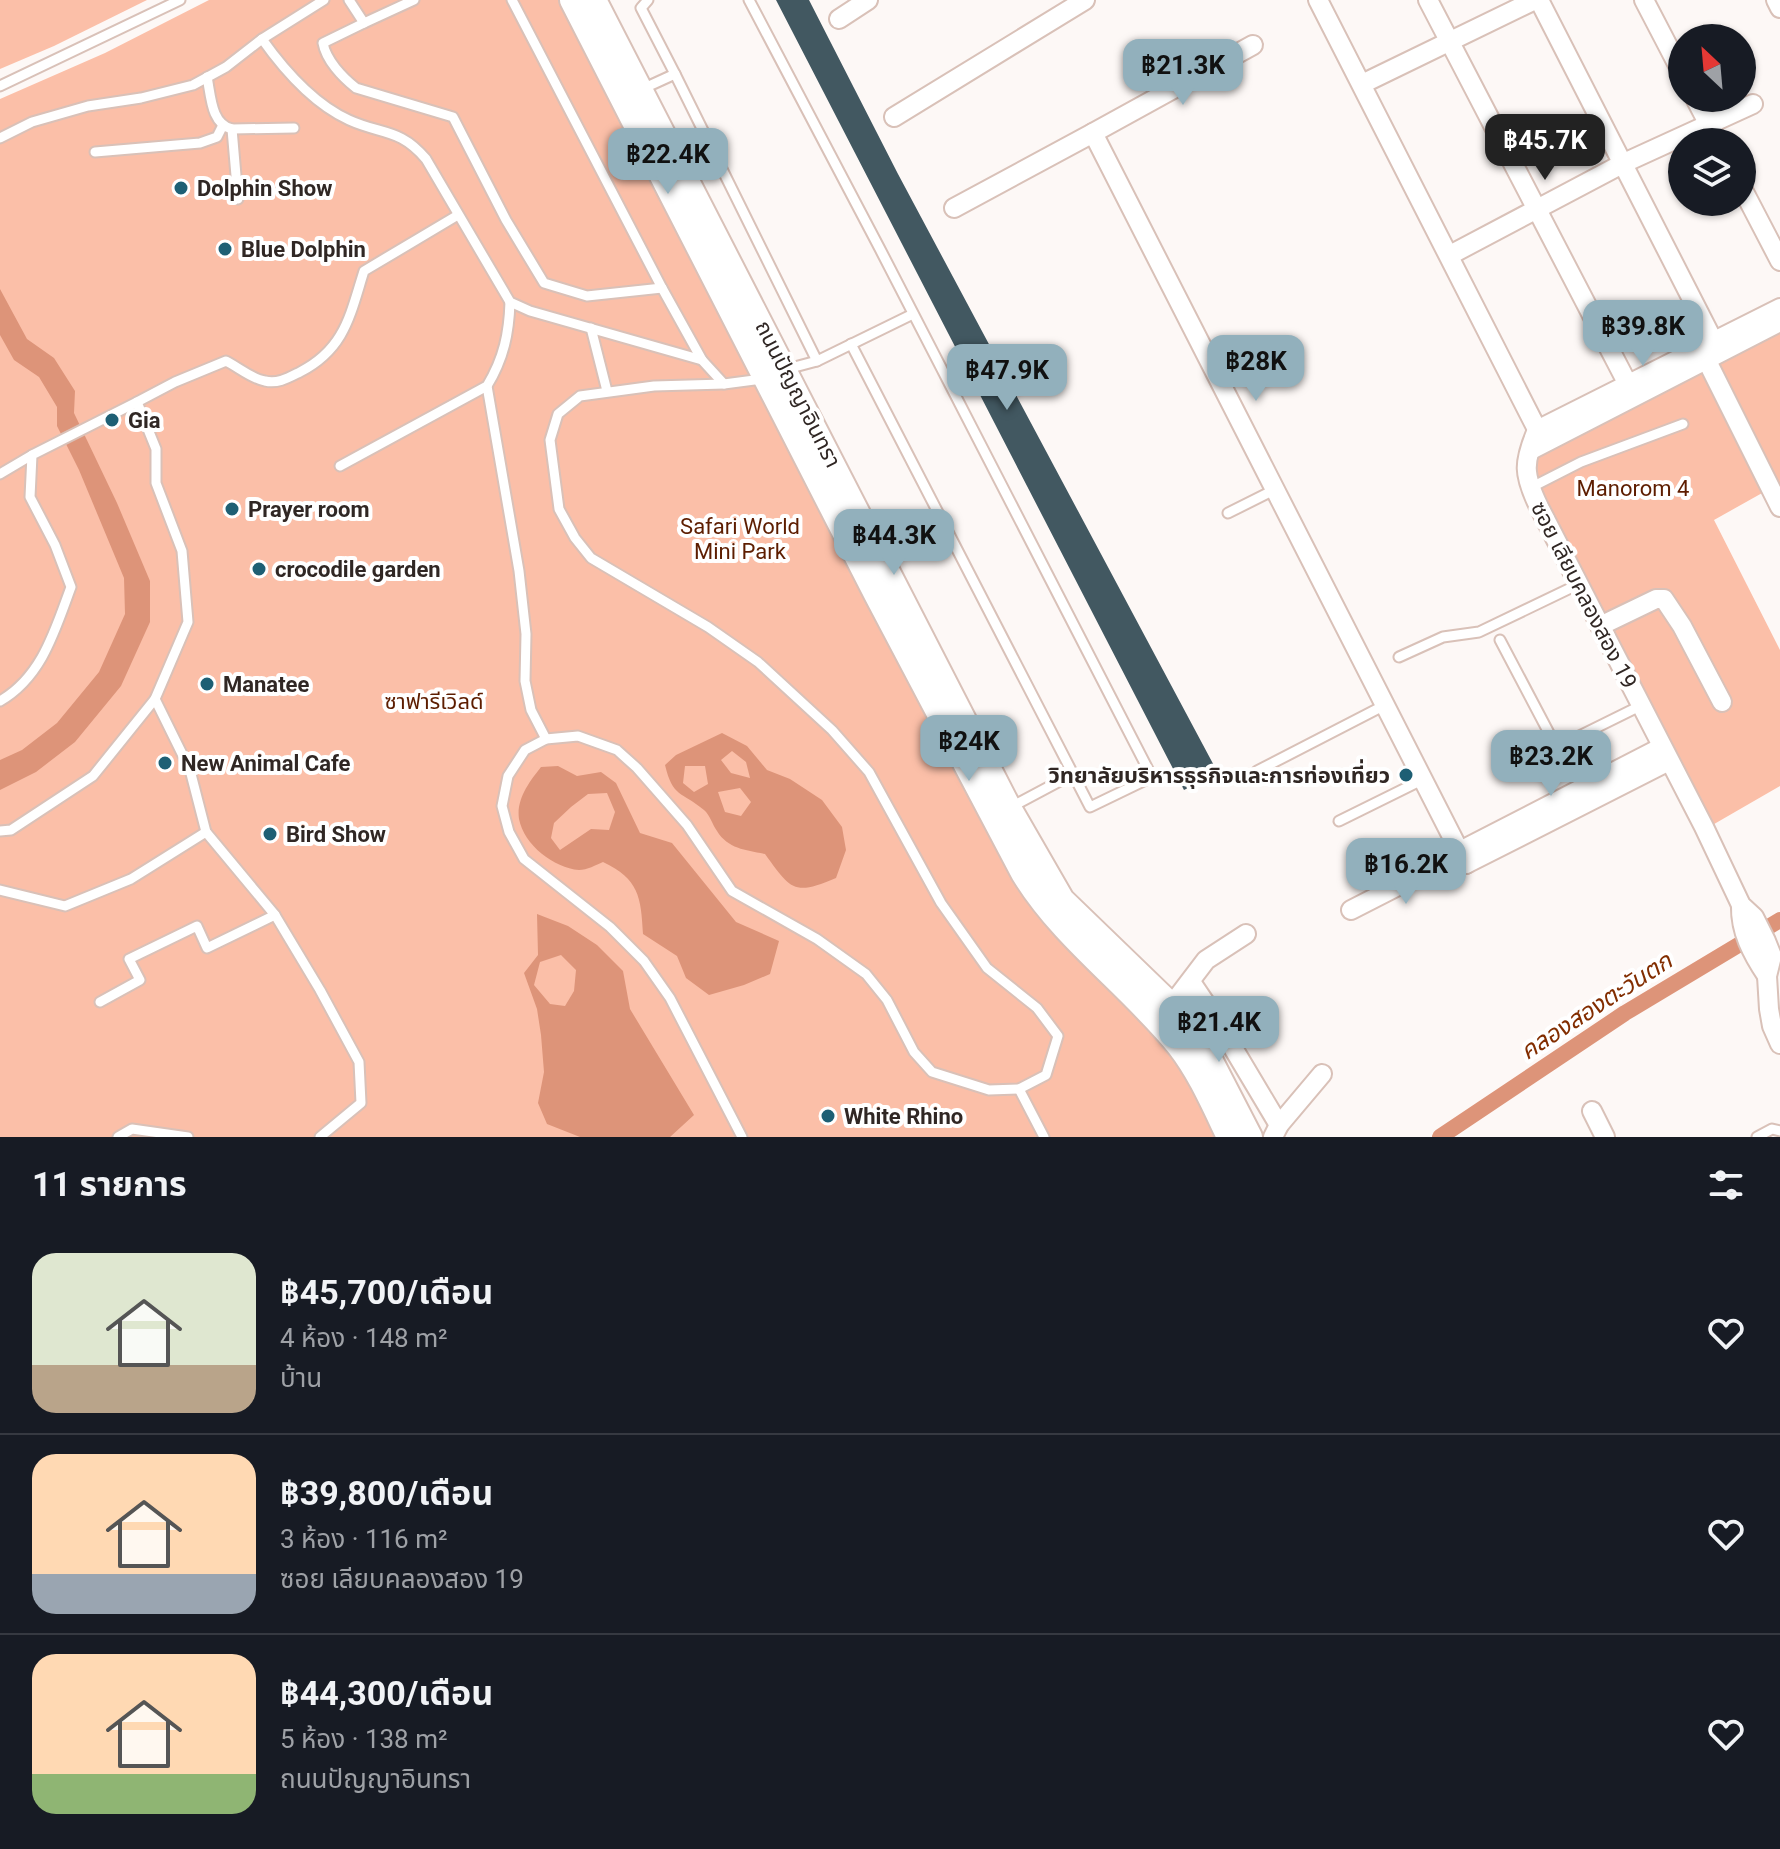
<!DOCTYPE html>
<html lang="th">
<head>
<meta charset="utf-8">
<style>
  :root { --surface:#171b24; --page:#20242c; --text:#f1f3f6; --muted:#9ea1a6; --line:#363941; --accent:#92b0bc }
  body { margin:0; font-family:Roboto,"Noto Sans Thai",sans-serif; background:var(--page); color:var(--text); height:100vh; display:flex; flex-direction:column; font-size:30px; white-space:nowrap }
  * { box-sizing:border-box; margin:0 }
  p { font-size:26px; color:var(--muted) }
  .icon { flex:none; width:44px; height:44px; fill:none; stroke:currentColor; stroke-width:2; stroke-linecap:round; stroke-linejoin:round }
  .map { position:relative; height:1137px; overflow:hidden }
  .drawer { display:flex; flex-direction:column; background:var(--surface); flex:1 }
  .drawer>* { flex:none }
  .needle { width:52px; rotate:334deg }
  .fabs { position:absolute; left:1668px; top:24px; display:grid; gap:16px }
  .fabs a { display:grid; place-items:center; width:88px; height:88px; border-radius:50%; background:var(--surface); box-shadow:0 2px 6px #0004; font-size:40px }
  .price { position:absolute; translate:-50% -68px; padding:0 18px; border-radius:16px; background:var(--accent); color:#111; font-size:26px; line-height:52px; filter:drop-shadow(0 2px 4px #0008) }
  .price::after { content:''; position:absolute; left:50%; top:48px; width:24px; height:18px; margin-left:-12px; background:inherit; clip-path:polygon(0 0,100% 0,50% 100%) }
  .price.on { background:#222; color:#fff }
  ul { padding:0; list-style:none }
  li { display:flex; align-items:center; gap:24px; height:200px; padding:0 32px }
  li+li { border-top:2px solid var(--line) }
  li span { display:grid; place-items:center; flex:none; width:224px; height:160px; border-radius:24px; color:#555 }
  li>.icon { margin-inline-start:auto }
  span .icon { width:96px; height:96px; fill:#fffc; stroke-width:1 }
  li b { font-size:34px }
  h2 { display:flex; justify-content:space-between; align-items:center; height:96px; padding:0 32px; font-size:34px }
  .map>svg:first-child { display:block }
  .green { fill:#fbbfa8 }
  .water { fill:#dd9479; fill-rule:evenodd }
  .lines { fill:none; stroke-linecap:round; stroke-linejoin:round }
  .canal { stroke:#dd9479; stroke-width:16 }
  .building { fill:#425861 }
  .lane-casing { stroke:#d9c1b8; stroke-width:13 }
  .street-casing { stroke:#d9c1b8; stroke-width:22 }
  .secondary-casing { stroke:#d9c1b8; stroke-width:28 }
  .lane { stroke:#fff; stroke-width:9 }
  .street { stroke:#fff; stroke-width:18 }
  .secondary { stroke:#fff; stroke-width:24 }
  .poi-dot { fill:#1e5f74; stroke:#fff; stroke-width:3 }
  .labels { text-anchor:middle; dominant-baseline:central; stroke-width:8; stroke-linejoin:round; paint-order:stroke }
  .poi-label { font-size:22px; font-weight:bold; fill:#302724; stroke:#fff; text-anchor:start }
  .street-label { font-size:22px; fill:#302724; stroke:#fff }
  .park-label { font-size:22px; fill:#5d1d00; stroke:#fff }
  .water-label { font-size:24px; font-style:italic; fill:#822d00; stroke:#fff }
</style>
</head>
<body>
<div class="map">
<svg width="1780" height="1137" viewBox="0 0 1780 1137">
  <rect width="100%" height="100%" fill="#fdf8f6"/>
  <g class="green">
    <path d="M0,0h147l-93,46 -54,23z"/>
    <path d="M209,0h350l432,826 39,80 152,157 37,74h-1219v-1038l105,-46z"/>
    <path d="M1780,314v169l-66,37 66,130v136l-71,41 -177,-345 11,-46z"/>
  </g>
  <g class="water">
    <path d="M0,289l27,50 27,19 21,33 -1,22 43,90 33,78v41l-29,64 -46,56 -39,30 -36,18v-30l22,-10 35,-27 42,-51 26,-58 -1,-36 -45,-108 -22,-44v-19l-18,-30 -25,-17 -14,-25z"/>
    <path d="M722,733l25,13 20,24 23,9 32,21 20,27 4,23 -10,28c-42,18 -45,12 -71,-24 -19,-4 -37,-5 -48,-23 -5,-7 -7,-16 -13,-21 -23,-19 -31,-12 -39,-45l11,-10zM732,751l14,11 4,16 -19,-5 -10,-13zM685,766h20l3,18 -14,8 -11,-9zM740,788l11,14 -10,14 -16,-4 -7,-20z"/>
    <path d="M558,766l19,10 24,-4 15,11 24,50 32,10 64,79 43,19 -9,33 -26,11 -35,10 -23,-17 -9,-22 -34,-22c-2,-37 -4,-55 -40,-72 -7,3 -16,8 -24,8 -25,-2 -55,-25 -60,-51 -3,-20 11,-38 22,-52zM607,793l8,19 -6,18 -18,-1 -31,21 -9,-12 3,-15 17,-16 17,-13z"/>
    <path d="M537,914l31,12 29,19 26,26 7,38 64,106 -24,22h-90l-33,-13 -9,-21 6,-31 -3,-37 -4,-26 -13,-36 14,-18zM561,955l15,15 -2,21 -9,15 -15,-2 -16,-19 6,-23z"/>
  </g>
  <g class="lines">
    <path class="canal" d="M1440,1137l185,-124 155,-93"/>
  </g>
  <path class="building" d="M776,0h33l89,174 320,599 -34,17z"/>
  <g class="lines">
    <defs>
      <g id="lane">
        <path d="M349,0l15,23 50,-23"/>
        <path d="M512,0l150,288 40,72"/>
        <path d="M749,0l131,249 272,528 -62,30 -17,-33"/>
        <path d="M364,23l-41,20c3,17 19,34 33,45l97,29 53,103 38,63 43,13 75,-8"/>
        <path d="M262,39c22,31 52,65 87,81 33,15 51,8 77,39l84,143 20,9 172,49 22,24"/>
        <path d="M675,74l142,287"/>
        <path d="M207,77c4,19 4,47 25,52l62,-1"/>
        <path d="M0,86l180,-86"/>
        <path d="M640,90l35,-16 -34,-66 7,-8"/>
        <path d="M232,129l6,70"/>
        <path d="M0,138l32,-16 56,-16 53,-8 52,-13 33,-18 36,-28 62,-39"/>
        <path d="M95,152l105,-9 17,-6 5,-10"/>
        <path d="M591,328l16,63"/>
        <path d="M851,344l222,430 -64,34"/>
        <path d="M787,369l30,-8 96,-47"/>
        <path d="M487,386l32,185 7,63 -1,47 6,29 15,29"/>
        <path d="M340,466l147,-80c17,-28 22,-53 23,-84"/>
        <path d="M0,474l32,-19"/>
        <path d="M1530,488l51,-26 102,-38"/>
        <path d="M1228,513l48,-24"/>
        <path d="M1500,640l69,131"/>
        <path d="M1399,657l44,-20 36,-5 100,-48"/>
        <path d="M155,699l35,71 16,62 69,83 45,75 39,72 2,41 -41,34"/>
        <path d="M0,701c42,-24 55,-71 71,-114l-16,-42 -25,-48 2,-42 105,-53"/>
        <path d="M1557,747l83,-41"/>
        <path d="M1257,771l128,-66"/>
        <path d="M1339,821l85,-42"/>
        <path d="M0,831l11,-1 82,-54 62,-77 33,-77 -6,-71 -26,-68v-34l-19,-47 38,-20 51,-21c12,6 26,18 39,20 13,3 23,-3 35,-9 45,-23 50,-57 64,-101l94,-56"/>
        <path d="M0,890l65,16 66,-27 75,-47"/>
        <path d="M100,1002l40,-22 -11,-21 68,-33 10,22 68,-33"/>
        <path d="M1019,1089l25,48"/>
        <path d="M118,1137l14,-8 56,8"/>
        <path d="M742,1137l-72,-139 -26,-37 -34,-34 -86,-68 -15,-27 -7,-26 6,-30 17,-26 21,-11 32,-3 39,14 20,18 50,57 45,66 85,48 49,35 21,26 27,52 18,20 57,18 30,-1 27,-14 12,-39 -21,-28 -50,-40 -46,-65 -72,-131 -37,-42 -74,-68 -50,-35 -117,-69 -16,-20 -16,-29 -9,-69 8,-26 22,-18 74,-10 70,-2 38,-5"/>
        <path d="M1757,1137l15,-8 8,2"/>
      </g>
      <g id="street">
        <path d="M1318,0l224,439"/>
        <path d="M1428,0l206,396"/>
        <path d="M1539,0l180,352"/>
        <path d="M1644,0l38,73"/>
        <path d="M1776,0l4,8"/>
        <path d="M839,19l29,-19"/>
        <path d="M1362,84l173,-84"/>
        <path d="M1695,98l23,44"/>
        <path d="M894,117l191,-117"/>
        <path d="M1093,133l160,-88"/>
        <path d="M1742,188l38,73"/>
        <path d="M954,208l139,-75 373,731"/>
        <path d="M1450,255l174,-92 129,-59"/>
        <path d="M1780,308l-243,122c-14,33 -14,44 2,77l165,320 37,78 13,12 12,24 6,15 -5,20 2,33 3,17 8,18"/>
        <path d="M1701,349l79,158"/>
        <path d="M1533,449l247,-127"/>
        <path d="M1600,626l56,-27h8l18,27 40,76"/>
        <path d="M1457,864h9l203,-103"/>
        <path d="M1741,905c-1,26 11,49 26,71"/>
        <path d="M1351,910l90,-46 19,-13 202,-104"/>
        <path d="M1191,982l23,34 65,109"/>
        <path d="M1171,1006l35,-46 40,-26"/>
        <path d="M1592,1111l13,26"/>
        <path d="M1273,1137l6,-12 43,-51"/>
      </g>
      <g id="secondary">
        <path d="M572,0l304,594 147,279c41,67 107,112 156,173 21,27 35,60 50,91"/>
        <path d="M594,0l415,808 53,92 118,114 22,30 48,93"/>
      </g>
    </defs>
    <use href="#lane" class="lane-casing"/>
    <use href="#street" class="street-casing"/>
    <use href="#secondary" class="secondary-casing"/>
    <use href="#lane" class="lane"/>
    <use href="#street" class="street"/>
    <use href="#secondary" class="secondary"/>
  </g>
  <g class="poi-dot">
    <circle cx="181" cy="188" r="8"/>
    <circle cx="225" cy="249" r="8"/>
    <circle cx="112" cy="420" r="8"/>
    <circle cx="232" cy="509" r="8"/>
    <circle cx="259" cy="569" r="8"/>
    <circle cx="207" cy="684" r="8"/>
    <circle cx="165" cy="763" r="8"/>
    <circle cx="1406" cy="775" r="8"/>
    <circle cx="270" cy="834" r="8"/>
    <circle cx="828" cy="1116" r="8"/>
  </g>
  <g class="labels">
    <g class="poi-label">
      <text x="197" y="188">Dolphin Show</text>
      <text x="241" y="249">Blue Dolphin</text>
      <text x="128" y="420">Gia</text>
      <text x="248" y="509">Prayer room</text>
      <text x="275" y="569">crocodile garden</text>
      <text x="223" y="684">Manatee</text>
      <text x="181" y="763">New Animal Cafe</text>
      <text x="1390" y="775" text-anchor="end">วิทยาลัยบริหารธุรกิจและการท่องเที่ยว</text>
      <text x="286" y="834">Bird Show</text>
      <text x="844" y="1116">White Rhino</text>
    </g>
    <g class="street-label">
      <text transform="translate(798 394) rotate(63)">ถนนปัญญาอินทรา</text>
      <text transform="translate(1584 595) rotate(63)">ซอย เลียบคลองสอง 19</text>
    </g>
    <g class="park-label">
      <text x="1633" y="488">Manorom 4</text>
      <text x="740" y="526">Safari World<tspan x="740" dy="25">Mini Park</tspan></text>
      <text x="434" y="701">ซาฟารีเวิลด์</text>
    </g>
    <g class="water-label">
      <text transform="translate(1596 1006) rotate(-33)">คลองสองตะวันตก</text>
    </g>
  </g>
</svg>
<div class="fabs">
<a><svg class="needle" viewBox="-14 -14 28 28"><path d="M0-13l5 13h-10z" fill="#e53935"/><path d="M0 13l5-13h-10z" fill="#9ea1a6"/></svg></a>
<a><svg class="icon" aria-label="layers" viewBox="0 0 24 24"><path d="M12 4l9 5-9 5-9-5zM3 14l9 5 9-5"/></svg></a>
</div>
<b class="price" style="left:1183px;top:107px">฿21.3K</b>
<b class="price on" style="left:1545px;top:182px">฿45.7K</b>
<b class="price" style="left:668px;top:196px">฿22.4K</b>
<b class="price" style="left:1643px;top:368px">฿39.8K</b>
<b class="price" style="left:1256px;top:403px">฿28K</b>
<b class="price" style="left:1007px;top:412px">฿47.9K</b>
<b class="price" style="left:894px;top:577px">฿44.3K</b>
<b class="price" style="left:969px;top:783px">฿24K</b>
<b class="price" style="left:1551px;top:798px">฿23.2K</b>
<b class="price" style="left:1406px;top:906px">฿16.2K</b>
<b class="price" style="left:1219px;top:1064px">฿21.4K</b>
</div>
<section class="drawer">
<h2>11 รายการ<svg class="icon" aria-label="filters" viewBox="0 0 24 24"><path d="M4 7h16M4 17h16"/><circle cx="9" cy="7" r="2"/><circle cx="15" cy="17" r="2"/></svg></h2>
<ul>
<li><span style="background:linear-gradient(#dfe7d0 70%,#b9a48a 0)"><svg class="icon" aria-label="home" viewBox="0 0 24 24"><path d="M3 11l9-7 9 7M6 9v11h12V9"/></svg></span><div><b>฿45,700/เดือน</b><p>4 ห้อง · 148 m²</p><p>บ้าน</p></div><svg class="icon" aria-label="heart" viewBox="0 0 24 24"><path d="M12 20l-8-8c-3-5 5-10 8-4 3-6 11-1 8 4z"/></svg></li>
<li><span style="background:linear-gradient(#ffd9b3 75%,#9aa5b1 0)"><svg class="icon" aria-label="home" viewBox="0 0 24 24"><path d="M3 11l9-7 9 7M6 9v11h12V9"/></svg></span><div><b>฿39,800/เดือน</b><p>3 ห้อง · 116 m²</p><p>ซอย เลียบคลองสอง 19</p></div><svg class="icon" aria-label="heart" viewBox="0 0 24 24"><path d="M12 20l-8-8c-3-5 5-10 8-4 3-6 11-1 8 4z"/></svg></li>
<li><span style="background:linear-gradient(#ffd9b3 75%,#8fb573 0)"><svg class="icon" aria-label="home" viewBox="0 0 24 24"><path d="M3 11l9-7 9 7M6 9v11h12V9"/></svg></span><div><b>฿44,300/เดือน</b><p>5 ห้อง · 138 m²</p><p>ถนนปัญญาอินทรา</p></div><svg class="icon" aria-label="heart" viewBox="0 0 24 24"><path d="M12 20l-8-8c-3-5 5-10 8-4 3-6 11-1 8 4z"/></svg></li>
</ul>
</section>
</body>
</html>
